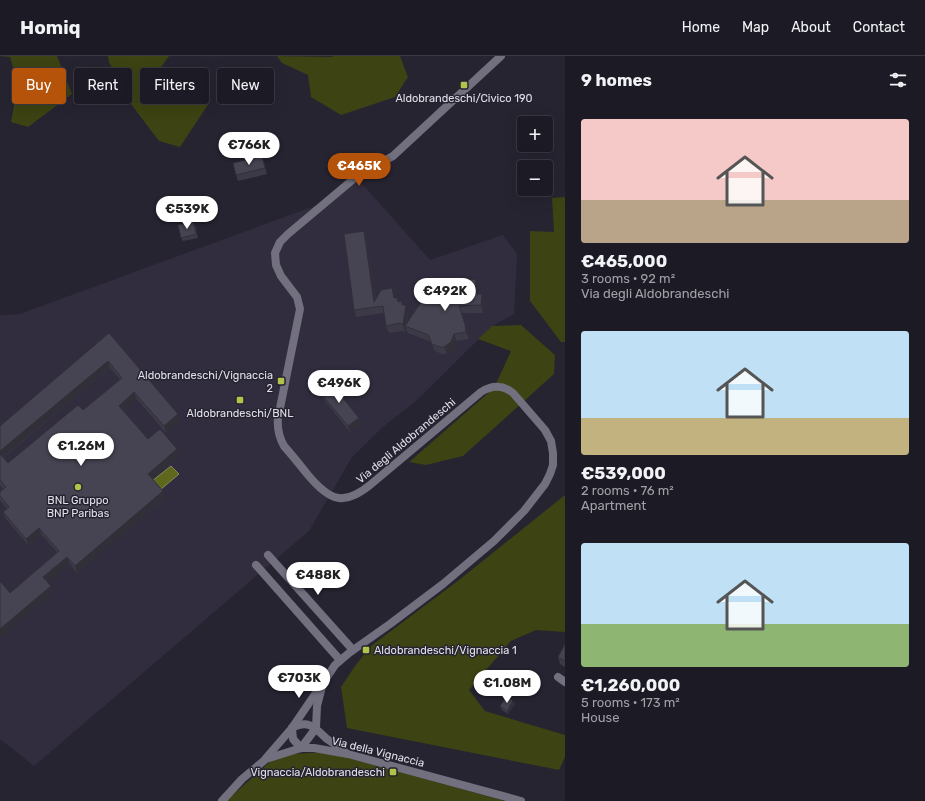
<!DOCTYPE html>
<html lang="en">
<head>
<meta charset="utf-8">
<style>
  :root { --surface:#1c1b25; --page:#25242d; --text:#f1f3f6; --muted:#a0a1a7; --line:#3a3942; --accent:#b45309 }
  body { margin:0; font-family:Rubik,sans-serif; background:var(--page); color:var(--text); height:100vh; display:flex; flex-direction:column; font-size:15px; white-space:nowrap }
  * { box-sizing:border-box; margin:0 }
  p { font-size:13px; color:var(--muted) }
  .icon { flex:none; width:22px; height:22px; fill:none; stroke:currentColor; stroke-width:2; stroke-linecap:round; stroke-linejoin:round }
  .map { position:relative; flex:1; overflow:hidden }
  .sheet { display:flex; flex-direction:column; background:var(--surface); width:360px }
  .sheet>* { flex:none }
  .hud { position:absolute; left:12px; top:12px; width:380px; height:36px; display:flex; gap:8px }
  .fabs { position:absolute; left:517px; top:60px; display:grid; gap:8px }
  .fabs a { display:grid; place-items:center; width:36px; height:36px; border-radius:4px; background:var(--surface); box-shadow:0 4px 16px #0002,0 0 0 1px var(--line); font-size:20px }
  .price { position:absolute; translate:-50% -34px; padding:0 9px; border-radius:14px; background:#fff; color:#222; font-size:13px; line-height:26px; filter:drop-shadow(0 1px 2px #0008) }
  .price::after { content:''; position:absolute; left:50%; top:24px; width:12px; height:9px; margin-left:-6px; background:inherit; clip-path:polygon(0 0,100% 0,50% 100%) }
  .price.on { background:var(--accent); color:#fff }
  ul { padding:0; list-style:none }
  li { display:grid; align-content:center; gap:8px; height:212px; padding:0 16px }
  li span { display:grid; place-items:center; height:124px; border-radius:4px; color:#555 }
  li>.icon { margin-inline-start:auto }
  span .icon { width:72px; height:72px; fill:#fffc; stroke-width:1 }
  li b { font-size:17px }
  h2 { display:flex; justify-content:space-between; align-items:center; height:48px; padding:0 16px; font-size:17px }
  .tag { padding:0 14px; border-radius:4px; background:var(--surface); box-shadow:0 4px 16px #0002,0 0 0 1px var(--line); font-size:14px; line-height:36px }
  .tag.on { background:var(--accent); color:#fff }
  header { display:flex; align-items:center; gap:24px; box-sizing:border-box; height:56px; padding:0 20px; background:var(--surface); border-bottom:1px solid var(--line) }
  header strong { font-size:19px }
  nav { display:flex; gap:22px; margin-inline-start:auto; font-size:14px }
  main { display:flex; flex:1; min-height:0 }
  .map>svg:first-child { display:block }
  .built { fill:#312d3f }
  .green { fill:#3d4312 }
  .water { fill:#5e671c; stroke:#858b5a }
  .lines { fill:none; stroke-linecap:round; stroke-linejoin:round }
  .minor { stroke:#726f7f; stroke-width:8 }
  .wall { fill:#3c3a47; fill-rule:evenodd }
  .shaded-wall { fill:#313039 }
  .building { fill:#464452; stroke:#313039 }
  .poi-dot { fill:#b3c24b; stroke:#262431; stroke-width:1.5 }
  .labels { text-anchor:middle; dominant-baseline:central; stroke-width:3; stroke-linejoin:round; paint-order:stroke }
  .poi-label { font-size:11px; fill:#e1e0e9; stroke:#262431 }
  .street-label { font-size:11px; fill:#e1e0e9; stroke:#262431 }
</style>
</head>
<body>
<header>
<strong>Homiq</strong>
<nav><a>Home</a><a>Map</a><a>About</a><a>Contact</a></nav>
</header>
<main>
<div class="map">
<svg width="565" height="745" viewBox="0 0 565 745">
  <rect width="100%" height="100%" fill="#262431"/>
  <path class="built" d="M356,121l74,83 73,-25 14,19 -3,60 -22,12 -75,74 -33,26 -32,31 -43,74 -275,235 -34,-27v-424l20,-1 308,-113z"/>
  <g class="green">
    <path d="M0,0h57l15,38 -44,33 -17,-5 7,-38 -8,-27z"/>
    <path d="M108,0h61l-10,14 10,24 23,-11 13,2 4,18 -29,44 -21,-6 -28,-37 -22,-42z"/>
    <path d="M277,0l55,1 1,-1h67l8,21 -13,20 -54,18 -30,-18 -3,-22 -26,-12z"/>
    <path d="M565,141v145h-4l-31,-41v-70l24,1 -2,-34z"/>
    <path d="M521,269l34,30 -1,19 -91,82 -37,9 -17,-3 85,-74 17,-37 -33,-12 14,-13z"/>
    <path d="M565,439v137l-29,-2 -25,11 -42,49 16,21 80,24v22l-6,13 -212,-42 -6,-41 14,-21 16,-20 88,-66z"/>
    <path d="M327,696l178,49h-279l46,-41 19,-6z"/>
  </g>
  <path class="water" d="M171,410l8,8 -19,16 -8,-9z"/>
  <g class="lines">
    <g class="minor">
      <path d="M268,499l85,95"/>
      <path d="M256,509l84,95"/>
      <path d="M558,621l7,5"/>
      <path d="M292,672c17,-9 23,0 35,11 6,4 12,8 18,13"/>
      <path d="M292,672l1,11 8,9"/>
      <path d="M301,692l15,-20 1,-22 6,-23 12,-18 14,-12 41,-29 53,-40 51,-43 30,-30 21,-27 5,-10 3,-9v-12l-2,-12 -6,-11 -32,-37c-10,-8 -21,-8 -32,-1l-111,93c-27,22 -41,15 -62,-10 -8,-10 -16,-20 -24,-29 -5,-9 -7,-18 -6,-28l22,-109 -3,-12 -16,-21 -5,-11 -1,-12 5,-11 8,-8 68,-57 37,-21 108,-100"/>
      <path d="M266,702l26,-30 28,-41"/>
      <path d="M222,745l20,-22 24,-20 35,-11h13l34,6 173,47"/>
    </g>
  </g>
  <g class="wall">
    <path d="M262,100l5,18 -29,7 -2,-6z"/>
    <path d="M195,169l3,13 -15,3 -2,-3z"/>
    <path d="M366,183l10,61 16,-12 3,10h2l2,4 4,3 5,7 -1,11 72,-37 -1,8 6,8 -1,11h-22l7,18 1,8 -12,2 -3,9 -7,4h-5l-7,-3 -4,-9 -23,-9 -2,-5 -1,4 -3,-1 -13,2 -3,-7 -2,-13 -28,4 -2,-7z"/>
    <path d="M109,277l69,81 3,7 -15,12 -29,-34 -14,12 25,28 29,10 3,7 -27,23 13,19 -89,75 -7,-9 -22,19 5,10h-43l47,-41 -15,-17 -13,11 -23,-27 -3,-7 4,-3 -7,-9v-8l3,-3 -3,-4v-59zM110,312l10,11 -37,31 -75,53 -5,-5z"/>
    <path d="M319,335l40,27 2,5 -11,9 -29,-36z"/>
    <path d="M565,588v23l-5,-3 -2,-7z"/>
    <path d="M515,648l-7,10 -6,-4 -2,-4z"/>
  </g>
  <g class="shaded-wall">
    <path d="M364,175l2,8 11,68 -3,-5z"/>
    <path d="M476,223l3,7 -1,15 -3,-7z"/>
    <path d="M392,232l3,8 2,10 -3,-8z"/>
    <path d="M482,238l2,8 -1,11 -2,-8z"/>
    <path d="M402,245l3,7 1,-3 2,7 -2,14h-1l1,2 -1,4 -2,-7z"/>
    <path d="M459,250l9,25 1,8 -3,-7z"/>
    <path d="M454,278l3,7 -3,9 -7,4 -3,-7z"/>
    <path d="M108,305l2,7 -109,91 -1,-3v-5z"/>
    <path d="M134,336l3,7 -16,14 -2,-7z"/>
    <path d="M178,358l3,7 -15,12 -2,-7z"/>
    <path d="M359,362l2,5 -11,9 -2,-6z"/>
    <path d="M177,393l3,7 -29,25 -3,-7z"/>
    <path d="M163,435l3,7 -89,75 -2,-7z"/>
    <path d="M39,472l3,7 -13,11 -3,-7z"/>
    <path d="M67,501l3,7 -24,21 -3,-8z"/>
    <path d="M51,530l2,7 -53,46v-10z"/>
    <path d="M513,645l2,3 -7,10 -1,-3z"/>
  </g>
  <g class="building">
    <path d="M262,100l3,12 -29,7 -3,-12z"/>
    <path d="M193,166l3,12 -15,4 -3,-13z"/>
    <path d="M364,175l10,71 7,-12 11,-2 2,10h3l1,4 4,-1v4h4l-3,20 -3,-2 -14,3 -3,-20 -29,4 -10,-76z"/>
    <path d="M476,223l-1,15h7l-1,11 -22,1 6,18 1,8 -12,2 -3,8 -7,5h-4l-8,-3 -4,-9 -23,-9 16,-24 9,-8 16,-11 15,-3z"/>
    <path d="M109,277l69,81 -14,12 -30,-34 -15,14 29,33 12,-10 17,20 -29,25 15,17 -88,75 -8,-9 -24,20 8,9 -51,43v-48l10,12 49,-42 -20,-23 -13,11 -23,-27 6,-5 -9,-11v-4l6,-5 -6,-7v-26l8,9 70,-58 5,5 39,-32 -14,-17 -108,90v-25z"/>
    <path d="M330,326l29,36 -11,8 -29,-35z"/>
    <path d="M565,588v17l-7,-4z"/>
    <path d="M507,640l6,5 -6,10 -7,-5z"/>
  </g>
  <g class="poi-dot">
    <rect x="460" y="25" width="8" height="8" rx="2"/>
    <rect x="277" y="321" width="8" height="8" rx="2"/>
    <rect x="236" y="340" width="8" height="8" rx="2"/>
    <circle cx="78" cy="431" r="4"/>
    <rect x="362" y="590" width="8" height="8" rx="2"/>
    <rect x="389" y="712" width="8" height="8" rx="2"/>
  </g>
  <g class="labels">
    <g class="poi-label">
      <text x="464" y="42">Aldobrandeschi/Civico 190</text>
      <text x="273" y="319" text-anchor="end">Aldobrandeschi/Vignaccia<tspan x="273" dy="13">2</tspan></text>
      <text x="240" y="357">Aldobrandeschi/BNL</text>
      <text x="78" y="444">BNL Gruppo<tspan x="78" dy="13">BNP Paribas</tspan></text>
      <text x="374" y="594" text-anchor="start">Aldobrandeschi/Vignaccia 1</text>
      <text x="385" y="716" text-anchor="end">Vignaccia/Aldobrandeschi</text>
    </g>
    <g class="street-label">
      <text transform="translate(406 385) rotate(-40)">Via degli Aldobrandeschi</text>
      <text transform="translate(378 696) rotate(14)">Via della Vignaccia</text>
    </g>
  </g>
</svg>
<div class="fabs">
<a>+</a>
<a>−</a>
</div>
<b class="price" style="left:249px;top:110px">€766K</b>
<b class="price on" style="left:359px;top:131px">€465K</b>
<b class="price" style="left:187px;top:174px">€539K</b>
<b class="price" style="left:445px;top:256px">€492K</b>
<b class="price" style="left:339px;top:348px">€496K</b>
<b class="price" style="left:81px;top:411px">€1.26M</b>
<b class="price" style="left:318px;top:540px">€488K</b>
<b class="price" style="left:299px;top:643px">€703K</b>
<b class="price" style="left:507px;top:648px">€1.08M</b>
<div class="hud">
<a class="tag on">Buy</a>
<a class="tag">Rent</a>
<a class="tag">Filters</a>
<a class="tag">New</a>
</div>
</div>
<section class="sheet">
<h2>9 homes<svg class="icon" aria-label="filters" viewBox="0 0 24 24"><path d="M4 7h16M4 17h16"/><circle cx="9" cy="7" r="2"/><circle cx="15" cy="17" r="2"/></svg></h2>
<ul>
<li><span style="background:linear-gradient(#f6c9c9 65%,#b9a48a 0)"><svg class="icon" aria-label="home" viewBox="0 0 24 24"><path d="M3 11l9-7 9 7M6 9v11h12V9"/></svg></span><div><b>€465,000</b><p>3 rooms · 92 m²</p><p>Via degli Aldobrandeschi</p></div></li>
<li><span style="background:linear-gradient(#bfe0f5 70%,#c2b280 0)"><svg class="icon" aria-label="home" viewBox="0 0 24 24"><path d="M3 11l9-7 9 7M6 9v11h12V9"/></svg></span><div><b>€539,000</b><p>2 rooms · 76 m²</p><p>Apartment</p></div></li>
<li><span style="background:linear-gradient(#bfe0f5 65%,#8fb573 0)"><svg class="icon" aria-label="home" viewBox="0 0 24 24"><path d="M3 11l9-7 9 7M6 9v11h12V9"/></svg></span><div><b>€1,260,000</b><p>5 rooms · 173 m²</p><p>House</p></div></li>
</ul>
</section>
</main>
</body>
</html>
